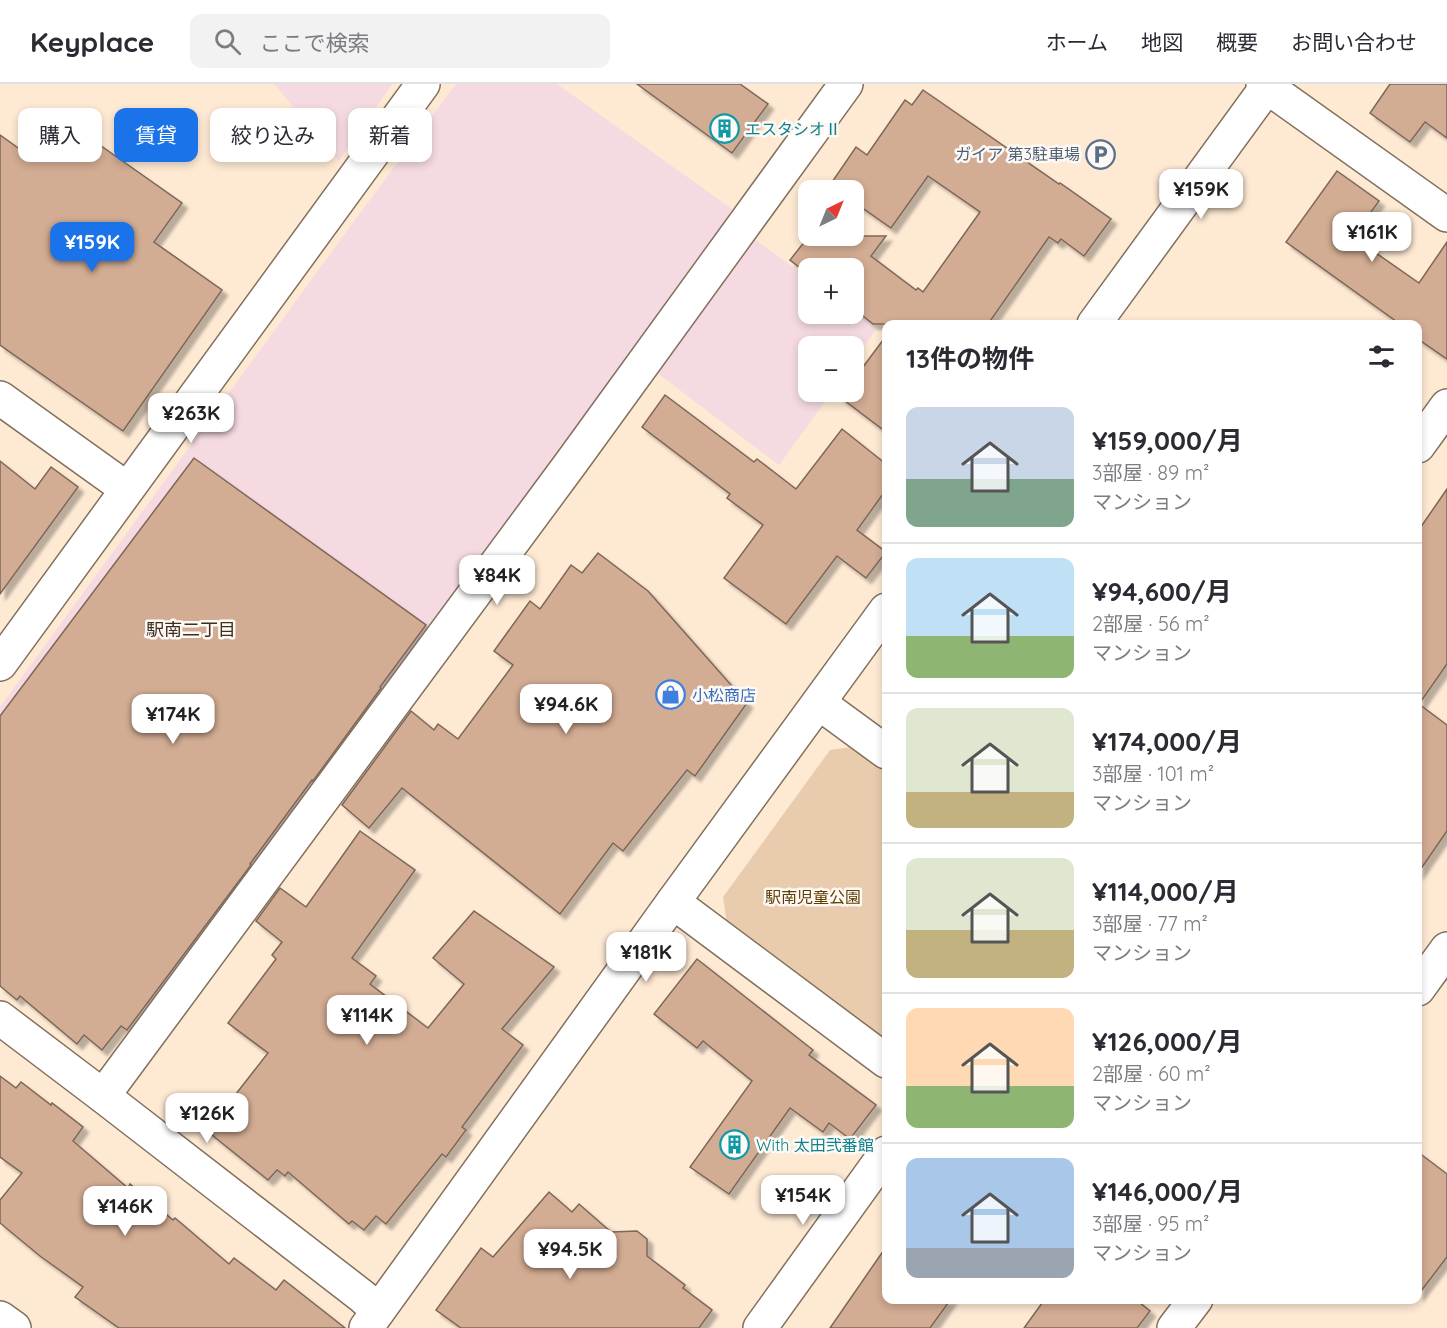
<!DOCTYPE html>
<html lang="ja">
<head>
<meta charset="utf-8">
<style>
  :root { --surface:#fff; --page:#f2f2f3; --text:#2b2b33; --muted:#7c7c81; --line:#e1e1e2; --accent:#1a73e8 }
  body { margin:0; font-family:Quicksand,"Noto Sans JP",sans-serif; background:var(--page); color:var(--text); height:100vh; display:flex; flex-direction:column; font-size:22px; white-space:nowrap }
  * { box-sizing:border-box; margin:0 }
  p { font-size:20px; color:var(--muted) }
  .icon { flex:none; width:33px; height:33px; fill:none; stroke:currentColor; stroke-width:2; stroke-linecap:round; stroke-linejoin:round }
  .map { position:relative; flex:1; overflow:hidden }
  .details { position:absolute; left:882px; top:236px; width:540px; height:984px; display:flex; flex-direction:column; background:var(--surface); border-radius:12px; box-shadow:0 3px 9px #0003 }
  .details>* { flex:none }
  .hud { position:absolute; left:18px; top:24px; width:570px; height:54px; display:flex; gap:12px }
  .needle { width:39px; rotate:43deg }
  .fabs { position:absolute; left:798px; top:96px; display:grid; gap:12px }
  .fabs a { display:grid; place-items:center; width:66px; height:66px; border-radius:12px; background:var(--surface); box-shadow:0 3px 9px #0003; font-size:30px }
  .price { position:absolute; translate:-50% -51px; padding:0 14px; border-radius:12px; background:#fff; color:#222; font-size:20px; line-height:39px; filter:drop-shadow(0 2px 3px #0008) }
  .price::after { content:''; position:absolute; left:50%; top:36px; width:18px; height:14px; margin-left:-9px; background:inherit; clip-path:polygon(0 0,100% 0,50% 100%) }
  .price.current { background:var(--accent); color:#fff }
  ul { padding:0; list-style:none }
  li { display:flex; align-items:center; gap:18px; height:150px; padding:0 24px }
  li+li { border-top:2px solid var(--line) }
  li span { display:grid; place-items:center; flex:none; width:168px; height:120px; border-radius:12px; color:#555 }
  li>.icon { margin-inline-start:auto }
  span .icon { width:72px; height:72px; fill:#fffc; stroke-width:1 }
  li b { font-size:26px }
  h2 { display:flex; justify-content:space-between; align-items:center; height:72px; padding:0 24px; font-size:26px }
  .chip { padding:0 21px; border-radius:12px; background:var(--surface); box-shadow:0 3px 9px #0003; font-size:21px; line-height:54px }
  .chip.current { background:var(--accent); color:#fff }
  header { display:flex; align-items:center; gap:36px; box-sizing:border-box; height:84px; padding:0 30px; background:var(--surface); border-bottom:2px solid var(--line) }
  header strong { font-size:28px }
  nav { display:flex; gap:33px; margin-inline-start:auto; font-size:21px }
  .search { width:420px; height:54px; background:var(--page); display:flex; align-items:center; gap:15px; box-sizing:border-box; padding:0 21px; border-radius:12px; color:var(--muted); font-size:22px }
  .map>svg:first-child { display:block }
  .commercial { fill:#f5dbe1 }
  .green { fill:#e9ccad }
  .building { fill:#d2ac93; stroke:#7d6758; stroke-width:1.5; filter:url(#shadow) }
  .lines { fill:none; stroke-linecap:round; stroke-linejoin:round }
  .minor-casing { stroke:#82705d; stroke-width:36 }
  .tertiary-casing { stroke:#82705d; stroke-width:36 }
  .minor { stroke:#fff; stroke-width:33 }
  .tertiary { stroke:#fff; stroke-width:33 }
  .labels { text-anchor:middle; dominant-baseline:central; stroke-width:5; stroke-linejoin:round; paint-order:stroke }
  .culture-label { font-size:16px; fill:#0d838f; stroke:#fdf9f5; text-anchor:start }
  .service-label { font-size:16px; fill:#4e5e75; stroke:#fdf9f5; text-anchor:end }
  .shop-label { font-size:16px; fill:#366cbe; stroke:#fdf9f5; text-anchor:start }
  .park-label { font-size:16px; fill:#623b00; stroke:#fdf9f5 }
  .neighbourhood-label { font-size:18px; fill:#3e2f1d; stroke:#fdf9f5 }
</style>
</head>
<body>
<header>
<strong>Keyplace</strong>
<div class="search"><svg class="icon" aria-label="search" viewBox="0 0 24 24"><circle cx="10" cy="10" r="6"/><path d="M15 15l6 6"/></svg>ここで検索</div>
<nav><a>ホーム</a><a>地図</a><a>概要</a><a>お問い合わせ</a></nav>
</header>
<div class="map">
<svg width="1447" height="1244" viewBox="0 0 1447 1244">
  <defs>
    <filter id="shadow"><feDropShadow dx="5.5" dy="5.5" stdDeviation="1.5" flood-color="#0004"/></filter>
  </defs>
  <rect width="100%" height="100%" fill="#fee9d3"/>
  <g class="commercial">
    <path d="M274,0h118l-53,77z"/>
    <path d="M456,0h101l175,125 -6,9 82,60v36h46v-3l23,17 -23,33v-15h-46v46h24l-53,73 -147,-111 -481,656 -151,-109v-194l349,-479z"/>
  </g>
  <path class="green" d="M858,662l28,21v273l-159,-116 -4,-27 107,-147z"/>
  <g class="building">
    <path d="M637,0h103l28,20 -36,49z"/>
    <path d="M1390,0h57v54l-22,-16 -15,20 -40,-29z"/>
    <path d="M923,6l136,94 1,-1 51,36 -27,37 -23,-17 -3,4 -9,-6 -61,87h-115l-19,-15v-41h-46v6l-18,-14 19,-24h77l-15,20 45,34 2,-2 5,4 57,-80 -52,-36 -37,52 -37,-26v-12h-16l-8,-5 26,-38 11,8 38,-55 7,5z"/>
    <path d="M60,33l122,86 -28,39 68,48 -99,141 -123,-86v-210l32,23z"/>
    <path d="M1337,87l42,30 -26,36 66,46 28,-41v117l-29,-20v-15h-18l-114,-82z"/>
    <path d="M886,252v96l-46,-35 4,-5h10v-13z"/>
    <path d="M665,311l89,67 3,-3 39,30 46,-60 44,35v26l-29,40 29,22 -20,26 -29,-22 -51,68 -62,-46 39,-53 -36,-27 3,-4 -88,-67z"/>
    <path d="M194,374l232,167 -46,62 1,1 -68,93 -1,-1 -62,84 1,1 -124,165 -6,-4 -19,24 -18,-15 -7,9 -57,-48 -3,4 -17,-14v-270z"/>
    <path d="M0,377l35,28 16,-22 27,20 -78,107z"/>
    <path d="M1447,405v175l-28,40 28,21v106l-29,42v-342z"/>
    <path d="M598,469l50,38 99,112 -52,73 -8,-6 -64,81 -10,-8 -53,71 -158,-126 -33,40 -27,-23 69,-94 23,19 4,-6 20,15 55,-74 -19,-14 36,-50 10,8 31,-44 11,8z"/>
    <path d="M360,747l55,39 -63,88 24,18 -6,8 58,44 36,-44 -31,-26 41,-47 80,56 -52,62 21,16 -61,82 4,3 -20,27 -4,-3 -56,70 -10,-8 -12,14 -12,-9 -3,3 -61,-52 -3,4 -8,-6 -9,10 -61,-49 61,-78 -40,-30 48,-64 -4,-4 10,-13 -26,-21 24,-33 26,19z"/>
    <path d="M697,875l116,91 -4,5 67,50 -26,34 -21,-16 -6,9 -33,-24 -61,86 -39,-27 62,-86 -49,-40 -6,7 -43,-34z"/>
    <path d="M0,992l16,12 5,-6 30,23 1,-2 31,24 -10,14 55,47 2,-4 43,36 2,-2 54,46 5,-6 42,32 8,-10 61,48h-226l-44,-31 8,-10 -43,-31 -40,-33v-23l22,-27 -22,-16z"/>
    <path d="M1418,1068l29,22v83l-29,38z"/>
    <path d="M549,1108l23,20 7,-8 32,28 26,-1 10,8v17l38,29 -2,3 29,22 -13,18h-238l-25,-18 45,-62 12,9z"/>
    <path d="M886,1163v52h65l-21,29h-100z"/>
    <path d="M1045,1215h90l15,12 -13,17h-113z"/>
  </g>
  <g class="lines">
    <defs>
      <g id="minor">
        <path d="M1263,0l184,131"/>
        <path d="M0,314l127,91"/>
        <path d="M1418,362l29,-40"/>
        <path d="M0,580l423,-580"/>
        <path d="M819,619l67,49"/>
        <path d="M673,818l213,159"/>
        <path d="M1418,905l29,-40"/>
        <path d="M0,934l103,78 260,201 15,14"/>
        <path d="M103,1012l468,-633 275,-379"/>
        <path d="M0,1234l14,10"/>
        <path d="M760,1244l126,-175"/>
        <path d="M1174,1244l22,-29"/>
      </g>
      <g id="tertiary">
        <path d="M1094,240l175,-240"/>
        <path d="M366,1244l307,-426 213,-292"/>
      </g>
    </defs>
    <use href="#minor" class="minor-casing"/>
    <use href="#tertiary" class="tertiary-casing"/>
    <use href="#minor" class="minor"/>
    <use href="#tertiary" class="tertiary"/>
  </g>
  <defs>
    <symbol id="building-ring" viewBox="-11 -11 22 22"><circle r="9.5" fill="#fdf9f5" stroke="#0f9aa8" stroke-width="1.5"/><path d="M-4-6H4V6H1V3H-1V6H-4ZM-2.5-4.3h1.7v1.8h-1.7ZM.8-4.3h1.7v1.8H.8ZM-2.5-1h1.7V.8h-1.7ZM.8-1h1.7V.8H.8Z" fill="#0f9aa8"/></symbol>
    <symbol id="parking-ring" viewBox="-11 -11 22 22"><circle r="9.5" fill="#fdf9f5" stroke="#5c6f8a" stroke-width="1.5"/><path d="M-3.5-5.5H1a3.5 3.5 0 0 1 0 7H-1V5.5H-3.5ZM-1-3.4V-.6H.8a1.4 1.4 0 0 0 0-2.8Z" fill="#5c6f8a"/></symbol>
    <symbol id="shop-ring" viewBox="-11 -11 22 22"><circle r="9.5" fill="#fdf9f5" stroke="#3f7fe0" stroke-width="1.5"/><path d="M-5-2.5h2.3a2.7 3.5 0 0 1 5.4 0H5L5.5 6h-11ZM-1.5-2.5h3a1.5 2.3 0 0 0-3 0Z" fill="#3f7fe0"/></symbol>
  </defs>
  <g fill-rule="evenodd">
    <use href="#building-ring" x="708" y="28" width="33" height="33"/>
    <use href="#parking-ring" x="1084" y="54" width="33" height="33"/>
    <use href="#shop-ring" x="654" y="594" width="33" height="33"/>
    <use href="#building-ring" x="718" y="1044" width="33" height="33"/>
  </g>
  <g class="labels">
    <g class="culture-label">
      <text x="745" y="45">エスタシオⅡ</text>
      <text x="756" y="1061">With 太田弐番館</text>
    </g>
    <g class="service-label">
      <text x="1080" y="70">ガイア 第3駐車場</text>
    </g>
    <g class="shop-label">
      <text x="692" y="611">小松商店</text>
    </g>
    <g class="park-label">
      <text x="813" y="813">駅南児童公園</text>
    </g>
    <g class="neighbourhood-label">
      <text x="191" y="545">駅南二丁目</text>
    </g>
  </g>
</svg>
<div class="fabs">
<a><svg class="needle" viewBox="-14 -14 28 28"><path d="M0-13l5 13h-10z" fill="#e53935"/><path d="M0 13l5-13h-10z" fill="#7c7c81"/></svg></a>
<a>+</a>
<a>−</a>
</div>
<b class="price" style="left:1201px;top:136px">¥159K</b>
<b class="price" style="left:1372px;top:179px">¥161K</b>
<b class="price current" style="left:92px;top:189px">¥159K</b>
<b class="price" style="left:191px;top:360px">¥263K</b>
<b class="price" style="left:497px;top:522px">¥84K</b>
<b class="price" style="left:566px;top:651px">¥94.6K</b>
<b class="price" style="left:173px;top:661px">¥174K</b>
<b class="price" style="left:646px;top:899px">¥181K</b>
<b class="price" style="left:367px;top:962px">¥114K</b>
<b class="price" style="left:207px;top:1060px">¥126K</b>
<b class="price" style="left:803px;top:1142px">¥154K</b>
<b class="price" style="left:125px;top:1153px">¥146K</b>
<b class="price" style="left:570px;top:1196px">¥94.5K</b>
<div class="hud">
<a class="chip">購入</a>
<a class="chip current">賃貸</a>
<a class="chip">絞り込み</a>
<a class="chip">新着</a>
</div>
<section class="details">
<h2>13件の物件<svg class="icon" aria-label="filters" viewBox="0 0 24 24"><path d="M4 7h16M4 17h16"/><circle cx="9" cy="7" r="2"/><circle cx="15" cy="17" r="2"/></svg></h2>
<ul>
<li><span style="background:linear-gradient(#c9d6e8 60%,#7fa58c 0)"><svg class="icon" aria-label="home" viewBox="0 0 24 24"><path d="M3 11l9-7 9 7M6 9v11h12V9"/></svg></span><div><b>¥159,000/月</b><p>3部屋 · 89 m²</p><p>マンション</p></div></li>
<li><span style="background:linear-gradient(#bfe0f5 65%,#8fb573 0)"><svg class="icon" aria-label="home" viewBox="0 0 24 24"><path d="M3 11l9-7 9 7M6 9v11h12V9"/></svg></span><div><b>¥94,600/月</b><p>2部屋 · 56 m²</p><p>マンション</p></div></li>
<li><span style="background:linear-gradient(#dfe7d0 70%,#c2b280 0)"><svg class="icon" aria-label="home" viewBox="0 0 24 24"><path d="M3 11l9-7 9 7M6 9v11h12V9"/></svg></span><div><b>¥174,000/月</b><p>3部屋 · 101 m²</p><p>マンション</p></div></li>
<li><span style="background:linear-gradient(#dfe7d0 60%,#c2b280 0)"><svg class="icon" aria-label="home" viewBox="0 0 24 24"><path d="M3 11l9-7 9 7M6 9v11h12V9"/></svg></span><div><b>¥114,000/月</b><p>3部屋 · 77 m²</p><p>マンション</p></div></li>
<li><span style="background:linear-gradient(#ffd9b3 65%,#8fb573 0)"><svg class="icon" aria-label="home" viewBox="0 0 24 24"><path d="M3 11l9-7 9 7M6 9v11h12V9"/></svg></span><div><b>¥126,000/月</b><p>2部屋 · 60 m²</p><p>マンション</p></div></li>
<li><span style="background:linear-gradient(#a9c7e8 75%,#9aa5b1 0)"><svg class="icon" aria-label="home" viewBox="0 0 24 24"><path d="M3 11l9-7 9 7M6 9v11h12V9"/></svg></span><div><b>¥146,000/月</b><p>3部屋 · 95 m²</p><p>マンション</p></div></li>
</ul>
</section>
</div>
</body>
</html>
